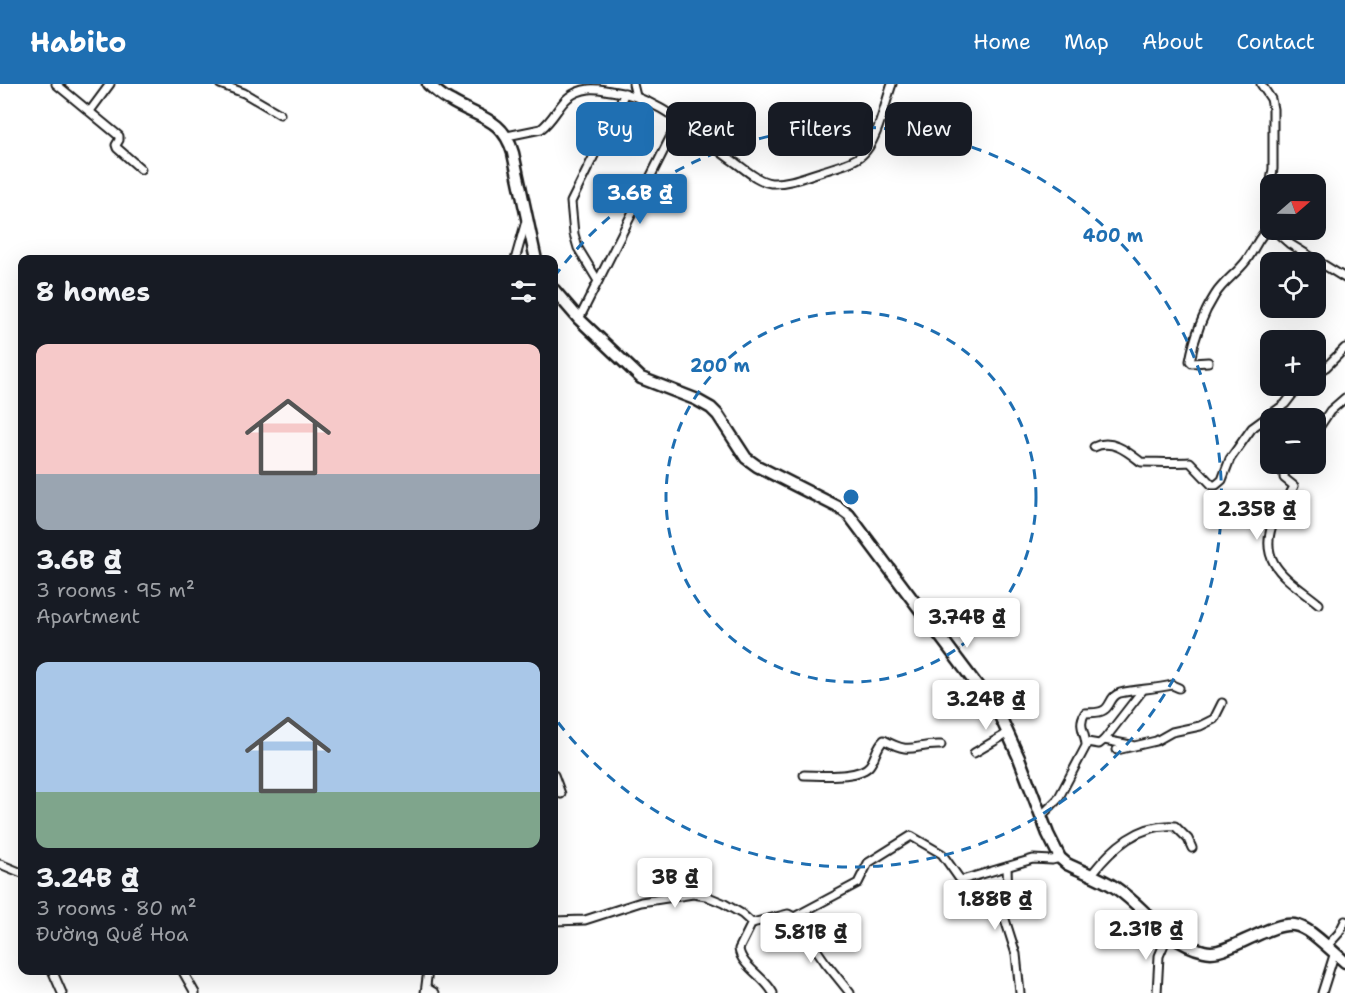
<!DOCTYPE html>
<html lang="en">
<head>
<meta charset="utf-8">
<style>
  :root { --surface:#171b24; --page:#242831; --text:#f1f3f6; --muted:#9ea1a6; --accent:#1f6fb2 }
  body { margin:0; font-family:"Shantell Sans",sans-serif; background:var(--page); color:var(--text); height:100vh; display:flex; flex-direction:column; font-size:22px; white-space:nowrap }
  * { box-sizing:border-box; margin:0 }
  p { font-size:20px; color:var(--muted) }
  .icon { flex:none; width:33px; height:33px; fill:none; stroke:currentColor; stroke-width:2; stroke-linecap:round; stroke-linejoin:round }
  .map { position:relative; flex:1; overflow:hidden }
  .details { position:absolute; left:18px; top:171px; width:540px; height:720px; display:flex; flex-direction:column; background:var(--surface); border-radius:12px; box-shadow:0 6px 24px #0002 }
  .details>* { flex:none }
  .guide { position:absolute; left:576px; top:18px; width:570px; height:54px; display:flex; gap:12px }
  .needle { width:39px; rotate:70deg }
  .buttons { position:absolute; left:1260px; top:90px; display:grid; gap:12px }
  .buttons a { display:grid; place-items:center; width:66px; height:66px; border-radius:12px; background:var(--surface); box-shadow:0 6px 24px #0002; font-size:30px }
  .price { position:absolute; translate:-50% -51px; padding:0 14px; border-radius:6px; background:#fff; color:#222; font-size:20px; line-height:39px; filter:drop-shadow(0 2px 3px #0008) }
  .price::after { content:''; position:absolute; left:50%; top:36px; width:18px; height:14px; margin-left:-9px; background:inherit; clip-path:polygon(0 0,100% 0,50% 100%) }
  .price.active { background:var(--accent); color:#fff }
  ul { padding:0; list-style:none }
  li { display:grid; align-content:center; gap:12px; height:318px; padding:0 18px }
  li span { display:grid; place-items:center; height:186px; border-radius:12px; color:#555 }
  li>.icon { margin-inline-start:auto }
  span .icon { width:108px; height:108px; fill:#fffc; stroke-width:1 }
  li b { font-size:26px }
  h2 { display:flex; justify-content:space-between; align-items:center; height:72px; padding:0 18px; font-size:26px }
  .pill { padding:0 21px; border-radius:12px; background:var(--surface); box-shadow:0 6px 24px #0002; font-size:21px; line-height:54px }
  .pill.active { background:var(--accent); color:#fff }
  header { display:flex; align-items:center; gap:36px; box-sizing:border-box; height:84px; padding:0 30px; background:var(--accent); color:#fff }
  header strong { font-size:28px }
  nav { display:flex; gap:33px; margin-inline-start:auto; font-size:21px }
  .map>svg:first-child { display:block }
  .lines { fill:none; stroke-linecap:round; stroke-linejoin:round }
  .street-casing { stroke:#1c1c1c; stroke-width:11 }
  .secondary-casing { stroke:#1c1c1c; stroke-width:15 }
  .street { stroke:#fff; stroke-width:7 }
  .secondary { stroke:#fff; stroke-width:10 }
  .ring { fill:none; stroke:#1f6fb2; stroke-width:3; stroke-dasharray:10 8 }
  .centre { fill:#1f6fb2; stroke:#fff; stroke-width:3 }
  .ring-label { font-size:18px; text-anchor:middle; font-weight:bold; fill:#1f6fb2; stroke:#fff; stroke-width:5; stroke-linejoin:round; paint-order:stroke }
</style>
</head>
<body>
<header>
<strong>Habito</strong>
<nav><a>Home</a><a>Map</a><a>About</a><a>Contact</a></nav>
</header>
<div class="map">
<svg width="1345" height="909" viewBox="0 0 1345 909">
  <rect width="100%" height="100%" fill="#fff"/>
  <filter id="ink" filterUnits="userSpaceOnUse"><feTurbulence type="fractalNoise" baseFrequency=".0167" numOctaves="2"/><feDisplacementMap in="SourceGraphic" scale="12" xChannelSelector="R" yChannelSelector="G"/><feConvolveMatrix kernelMatrix="1 2 1 2 8 2 1 2 1" color-interpolation-filters="sRGB"/></filter>
  <g filter="url(#ink)">
    <g class="lines">
      <defs>
        <g id="street">
          <path d="M56,0l63,52v4l-3,5 1,3 24,21"/>
          <path d="M220,0l24,9 36,21"/>
          <path d="M633,0l3,12"/>
          <path d="M1261,0l10,15 2,10v60l-4,23 1,31"/>
          <path d="M90,27l20,-27"/>
          <path d="M507,52l34,-7c19,-15 19,-36 48,-40 7,-1 15,1 22,2 50,6 85,45 125,72 11,8 22,18 35,20 17,1 33,-6 49,-11 14,-5 31,-8 42,-17 15,-12 23,-52 30,-71"/>
          <path d="M1274,146l16,14 55,34"/>
          <path d="M515,176l11,-39"/>
          <path d="M598,197l-20,-33 -4,-14 -3,-32 54,-109"/>
          <path d="M579,235l100,-199"/>
          <path d="M1208,278l-16,1 -2,-2c4,-22 13,-47 25,-66 8,-13 22,-22 31,-34 9,-12 13,-26 24,-34"/>
          <path d="M1316,289l10,-6 19,-19"/>
          <path d="M1316,348l14,-21 15,-13"/>
          <path d="M1094,363c18,-9 34,5 47,15 16,0 32,1 49,0l22,23h4l6,-5 8,-21 22,-31 33,-24 14,-18"/>
          <path d="M1291,380l-7,10v4l10,8c-5,12 -14,21 -19,32 -21,46 15,62 44,86"/>
          <path d="M1104,656l27,5"/>
          <path d="M1087,658l12,2 5,-4 38,-49"/>
          <path d="M1117,666l39,-9 16,-9 28,-6 14,-7 8,-16"/>
          <path d="M974,669l34,-20"/>
          <path d="M554,691l7,19"/>
          <path d="M804,691c16,0 56,4 66,-10 6,-8 6,-18 14,-25 29,16 28,4 57,5"/>
          <path d="M1041,732l17,-17 28,-53c0,-13 -9,-20 -1,-33 6,-1 13,1 19,-3 7,-4 6,-14 16,-17 17,-4 35,-4 52,-8l7,3"/>
          <path d="M0,780l22,9"/>
          <path d="M1007,783l1,29 -6,14 14,44 4,39"/>
          <path d="M1091,791c21,-27 48,-52 84,-49l13,13 4,9"/>
          <path d="M794,833l64,-34 10,-20 43,-27 31,18 17,24 3,2 71,-21 19,1 8,-2"/>
          <path d="M554,837l31,-1 56,-18 52,-8 13,2 17,7 19,11 10,9 36,-9 6,3 31,45 25,31"/>
          <path d="M752,839l-13,26c2,17 26,28 34,44"/>
          <path d="M1328,861l11,-12 6,-12"/>
          <path d="M52,886l10,23"/>
          <path d="M182,886l13,23"/>
          <path d="M427,904l8,5"/>
          <path d="M425,909l3,-23"/>
          <path d="M1157,909l2,-37 9,-21"/>
          <path d="M1322,909l13,-41"/>
        </g>
        <g id="secondary">
          <path d="M428,0c7,6 14,13 23,17 28,17 52,17 62,52l23,107"/>
          <path d="M554,206l25,29 62,59 54,21 16,9 7,7 28,43 11,8 81,41 11,8 151,201 19,42 29,76 12,24 7,6c16,8 34,14 49,24 32,22 48,53 88,63 11,3 21,-2 31,-6 64,-29 57,-30 110,17"/>
        </g>
      </defs>
      <use href="#street" class="street-casing"/>
      <use href="#secondary" class="secondary-casing"/>
      <use href="#street" class="street"/>
      <use href="#secondary" class="secondary"/>
    </g>
  </g>
  <g class="ring">
    <circle cx="851" cy="413" r="185"/>
    <path d="M554 193A370 370 0 1 1 554 633"/>
  </g>
  <circle cx="851" cy="413" r="9" class="centre"/>
  <g class="ring-label">
    <text x="1113" y="158">400 m</text>
    <text x="720" y="288">200 m</text>
  </g>
</svg>
<div class="buttons">
<a><svg class="needle" viewBox="-14 -14 28 28"><path d="M0-13l5 13h-10z" fill="#e53935"/><path d="M0 13l5-13h-10z" fill="#9ea1a6"/></svg></a>
<a><svg class="icon" aria-label="locate" viewBox="0 0 24 24"><circle cx="12" cy="12" r="6"/><path d="M12 2v4M12 18v4M2 12h4M18 12h4"/></svg></a>
<a>+</a>
<a>−</a>
</div>
<b class="price active" style="left:640px;top:141px">3.6B ₫</b>
<b class="price" style="left:1257px;top:457px">2.35B ₫</b>
<b class="price" style="left:967px;top:565px">3.74B ₫</b>
<b class="price" style="left:986px;top:647px">3.24B ₫</b>
<b class="price" style="left:675px;top:825px">3B ₫</b>
<b class="price" style="left:995px;top:847px">1.88B ₫</b>
<b class="price" style="left:1146px;top:877px">2.31B ₫</b>
<b class="price" style="left:811px;top:880px">5.81B ₫</b>
<div class="guide">
<a class="pill active">Buy</a>
<a class="pill">Rent</a>
<a class="pill">Filters</a>
<a class="pill">New</a>
</div>
<section class="details">
<h2>8 homes<svg class="icon" aria-label="filters" viewBox="0 0 24 24"><path d="M4 7h16M4 17h16"/><circle cx="9" cy="7" r="2"/><circle cx="15" cy="17" r="2"/></svg></h2>
<ul>
<li><span style="background:linear-gradient(#f6c9c9 70%,#9aa5b1 0)"><svg class="icon" aria-label="home" viewBox="0 0 24 24"><path d="M3 11l9-7 9 7M6 9v11h12V9"/></svg></span><div><b>3.6B ₫</b><p>3 rooms · 95 m²</p><p>Apartment</p></div></li>
<li><span style="background:linear-gradient(#a9c7e8 70%,#7fa58c 0)"><svg class="icon" aria-label="home" viewBox="0 0 24 24"><path d="M3 11l9-7 9 7M6 9v11h12V9"/></svg></span><div><b>3.24B ₫</b><p>3 rooms · 80 m²</p><p>Đường Quế Hoa</p></div></li>
</ul>
</section>
</div>
</body>
</html>
